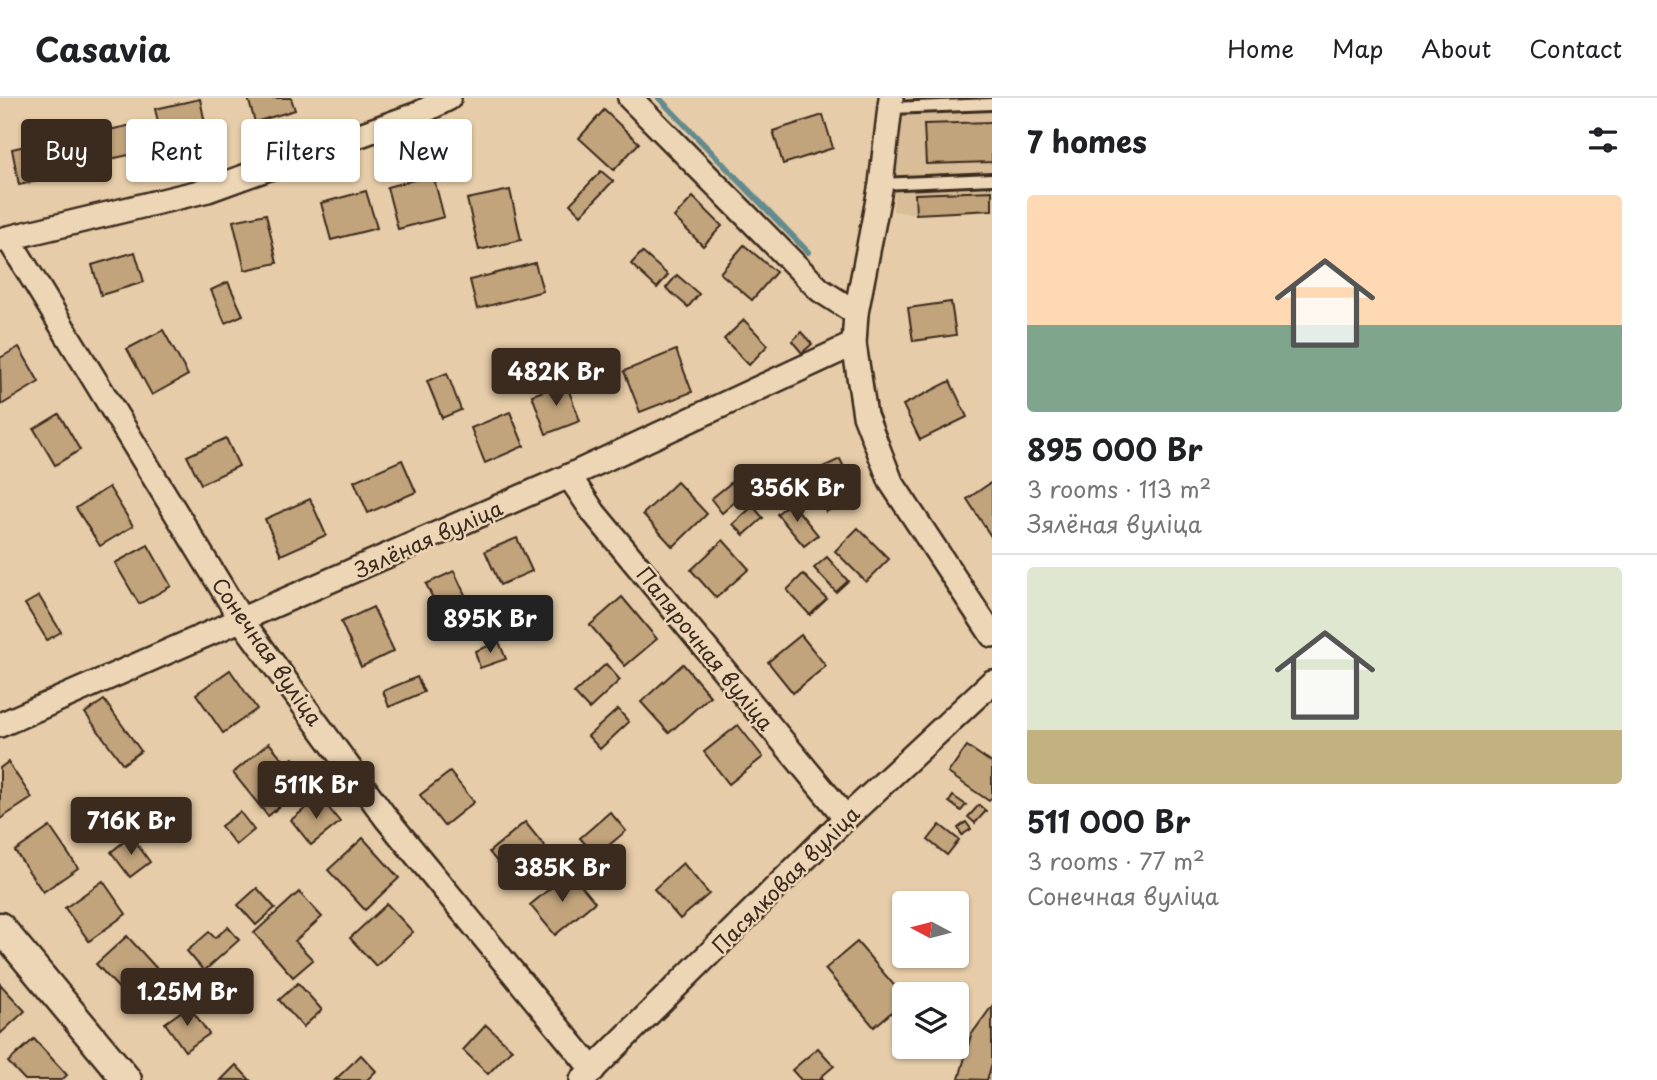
<!DOCTYPE html>
<html lang="en">
<head>
<meta charset="utf-8">
<style>
  :root { --surface:#fff; --page:#f2f2f2; --text:#202124; --muted:#757577; --line:#e0e0e0; --accent:#3b2a1e }
  body { margin:0; font-family:"Playpen Sans",sans-serif; background:var(--page); color:var(--text); height:100vh; display:flex; flex-direction:column; font-size:26px; white-space:nowrap }
  * { box-sizing:border-box; margin:0 }
  p { font-size:23px; color:var(--muted) }
  .icon { flex:none; width:38px; height:38px; fill:none; stroke:currentColor; stroke-width:2; stroke-linecap:round; stroke-linejoin:round }
  .map { position:relative; flex:1; overflow:hidden }
  .panel { display:flex; flex-direction:column; background:var(--surface); width:665px }
  .panel>* { flex:none }
  .top-card { position:absolute; left:21px; top:21px; width:665px; height:63px; display:flex; gap:14px }
  .needle { width:46px; rotate:277deg }
  .controls { position:absolute; left:892px; top:793px; display:grid; gap:14px }
  .controls a { display:grid; place-items:center; width:77px; height:77px; border-radius:7px; background:var(--surface); box-shadow:0 2px 5px #0004; font-size:35px }
  .price { position:absolute; translate:-50% -60px; padding:0 16px; border-radius:7px; background:var(--accent); color:#fff; font-size:23px; line-height:46px; filter:drop-shadow(0 2px 4px #0008) }
  .price::after { content:''; position:absolute; left:50%; top:42px; width:21px; height:16px; margin-left:-10px; background:inherit; clip-path:polygon(0 0,100% 0,50% 100%) }
  .price.selected { background:#222; color:#fff }
  ul { padding:0; list-style:none }
  li { display:grid; align-content:center; gap:14px; height:371px; padding:0 35px }
  li+li { border-top:2px solid var(--line) }
  li span { display:grid; place-items:center; height:217px; border-radius:7px; color:#555 }
  li>.icon { margin-inline-start:auto }
  span .icon { width:126px; height:126px; fill:#fffc; stroke-width:1 }
  li b { font-size:30px }
  h2 { display:flex; justify-content:space-between; align-items:center; height:84px; padding:0 35px; font-size:30px }
  .chip { padding:0 24px; border-radius:7px; background:var(--surface); box-shadow:0 2px 5px #0004; font-size:24px; line-height:63px }
  .chip.selected { background:var(--accent); color:#fff }
  header { display:flex; align-items:center; gap:42px; box-sizing:border-box; height:98px; padding:0 35px; background:var(--surface); border-bottom:2px solid var(--line) }
  header strong { font-size:33px }
  nav { display:flex; gap:38px; margin-inline-start:auto; font-size:24px }
  main { display:flex; flex:1; min-height:0 }
  .map>svg:first-child { display:block }
  .built { fill:#d8bd98 }
  .lines { fill:none; stroke-linecap:round; stroke-linejoin:round }
  .stream { stroke:#638b8e; stroke-width:6 }
  .building { fill:#c2a47b; stroke:#3b2a1e; stroke-width:2 }
  .service-casing { stroke:#3b2a1e; stroke-width:16 }
  .minor-casing { stroke:#3b2a1e; stroke-width:28 }
  .tertiary-casing { stroke:#3b2a1e; stroke-width:33 }
  .service { stroke:#edd6b6; stroke-width:10 }
  .minor { stroke:#edd6b6; stroke-width:23 }
  .tertiary { stroke:#edd6b6; stroke-width:28 }
  .labels { text-anchor:middle; dominant-baseline:central; stroke-width:5; stroke-linejoin:round; paint-order:stroke }
  .street-label { font-size:21px; fill:#3b2a1e; stroke:#edd6b6 }
</style>
</head>
<body>
<header>
<strong>Casavia</strong>
<nav><a>Home</a><a>Map</a><a>About</a><a>Contact</a></nav>
</header>
<main>
<div class="map">
<svg width="992" height="982" viewBox="0 0 992 982">
  <rect width="100%" height="100%" fill="#e6cca8"/>
  <filter id="ink" filterUnits="userSpaceOnUse"><feTurbulence type="fractalNoise" baseFrequency=".0143" numOctaves="2"/><feDisplacementMap in="SourceGraphic" scale="14" xChannelSelector="R" yChannelSelector="G"/><feConvolveMatrix kernelMatrix="1 2 1 2 8 2 1 2 1" color-interpolation-filters="sRGB"/></filter>
  <g filter="url(#ink)">
    <path class="built" d="M903,0h89v112l-76,4 -23,-3z"/>
    <g class="lines">
      <path class="stream" d="M659,0l149,154"/>
    </g>
    <g class="building">
      <path d="M248,0h43l4,12 -40,12z"/>
      <path d="M200,1l6,29 -44,10 -7,-29z"/>
      <path d="M604,12l35,33 -25,27 -35,-32z"/>
      <path d="M823,17l10,33 -50,16 -10,-33z"/>
      <path d="M992,24v40l-66,2 -2,-40z"/>
      <path d="M132,27l6,28 -37,8 -6,-28z"/>
      <path d="M47,43l8,36 -36,8 -7,-36z"/>
      <path d="M601,73l12,10 -32,34 -11,-11z"/>
      <path d="M433,77l11,42 -46,12 -11,-42z"/>
      <path d="M510,92l11,50 -42,10 -12,-51z"/>
      <path d="M366,93l11,37 -46,12 -10,-37z"/>
      <path d="M992,93v19l-76,4 -1,-20z"/>
      <path d="M693,99l29,29 -19,20 -29,-29z"/>
      <path d="M266,116l11,49 -32,7 -12,-49z"/>
      <path d="M744,147l32,27 -24,28 -32,-27z"/>
      <path d="M135,154l9,30 -43,13 -9,-30z"/>
      <path d="M642,154l26,23 -11,13 -26,-24z"/>
      <path d="M535,165l8,28 -66,18 -7,-29z"/>
      <path d="M677,177l22,19 -11,13 -22,-19z"/>
      <path d="M228,184l15,33 -18,8 -14,-33z"/>
      <path d="M951,204l5,33 -43,6 -5,-33z"/>
      <path d="M744,222l24,25 -19,20 -25,-26z"/>
      <path d="M163,232l25,45 -36,20 -25,-46z"/>
      <path d="M801,234l11,12 -10,9 -10,-12z"/>
      <path d="M19,249l20,35 -38,23 -1,-47z"/>
      <path d="M676,252l16,42 -52,20 -16,-41z"/>
      <path d="M447,275l14,37 -19,8 -15,-37z"/>
      <path d="M950,283l17,36 -47,23 -17,-35z"/>
      <path d="M566,285l14,38 -34,13 -14,-39z"/>
      <path d="M510,314l14,34 -39,17 -14,-35z"/>
      <path d="M59,316l21,36 -25,15 -21,-36z"/>
      <path d="M226,340l13,28 -38,18 -14,-28z"/>
      <path d="M840,361l18,37 -32,16 -18,-38z"/>
      <path d="M402,362l14,32 -48,21 -14,-32z"/>
      <path d="M677,384l30,32 -34,33 -30,-33z"/>
      <path d="M732,384l11,13 -21,18 -11,-14z"/>
      <path d="M992,384v56l-25,-39z"/>
      <path d="M109,389l24,39 -33,20 -24,-38z"/>
      <path d="M310,401l16,36 -45,20 -16,-36z"/>
      <path d="M791,404l27,33 -14,11 -27,-32z"/>
      <path d="M753,408l10,12 -19,17 -11,-11z"/>
      <path d="M858,430l31,31 -23,23 -31,-31z"/>
      <path d="M517,440l15,33 -32,14 -15,-34z"/>
      <path d="M723,442l26,29 -33,29 -25,-28z"/>
      <path d="M148,447l23,41 -32,18 -24,-41z"/>
      <path d="M827,459l21,24 -12,11 -22,-24z"/>
      <path d="M454,473l18,39 -27,13 -19,-39z"/>
      <path d="M803,476l24,25 -17,16 -23,-25z"/>
      <path d="M39,498l22,36 -14,8 -22,-36z"/>
      <path d="M622,499l35,42 -32,27 -35,-41z"/>
      <path d="M373,509l21,44 -33,16 -20,-45z"/>
      <path d="M801,537l25,31 -33,27 -25,-31z"/>
      <path d="M499,544l7,17 -26,9 -5,-17z"/>
      <path d="M606,566l14,16 -31,29 -15,-16z"/>
      <path d="M683,566l27,32 -41,37 -28,-31z"/>
      <path d="M230,572l27,39 -34,24 -27,-39z"/>
      <path d="M417,579l7,15 -35,15 -6,-16z"/>
      <path d="M104,602l37,51 -18,13 -38,-51z"/>
      <path d="M618,611l11,13 -29,27 -12,-13z"/>
      <path d="M738,627l25,32 -34,27 -25,-32z"/>
      <path d="M269,645l17,20 7,-5 18,23 -43,35 -35,-43z"/>
      <path d="M967,648l25,17v34l-3,4 -41,-28z"/>
      <path d="M8,664l24,36 -32,21v-51z"/>
      <path d="M450,674l24,30 -30,24 -24,-31z"/>
      <path d="M953,698l13,9 -5,6 -12,-9z"/>
      <path d="M320,699l20,25 -29,23 -20,-25z"/>
      <path d="M979,707l7,6 -11,12 -7,-6z"/>
      <path d="M240,714l14,18 -18,15 -15,-19z"/>
      <path d="M610,714l16,19 -30,25 -16,-18z"/>
      <path d="M525,724l22,27 -36,30 -22,-27z"/>
      <path d="M966,724l5,7 -9,6 -4,-7z"/>
      <path d="M940,727l19,15 -12,15 -19,-15z"/>
      <path d="M50,729l28,41 -35,24 -28,-41z"/>
      <path d="M131,738l19,26 -20,15 -19,-25z"/>
      <path d="M363,740l36,40 -34,32 -37,-40z"/>
      <path d="M683,765l26,31 -29,25 -26,-30z"/>
      <path d="M570,774l25,30 -40,33 -25,-30z"/>
      <path d="M103,783l23,33 -37,27 -24,-33z"/>
      <path d="M257,790l18,20 -19,17 -18,-20z"/>
      <path d="M299,794l23,25 -27,24 18,19 -20,17 -39,-44z"/>
      <path d="M387,806l26,28 -37,34 -26,-28z"/>
      <path d="M228,829l11,13 -35,31 -17,-20 22,-19 6,6z"/>
      <path d="M127,838l32,35 -30,28 -33,-35z"/>
      <path d="M857,844l48,56v3l-31,26 -49,-58z"/>
      <path d="M298,885l24,27 -19,17 -24,-27z"/>
      <path d="M0,886l25,27 -25,23z"/>
      <path d="M189,908l20,28 -24,17 -20,-28z"/>
      <path d="M992,908v57l-5,17 -28,-1 12,-44z"/>
      <path d="M486,927l26,24 -24,25 -25,-24z"/>
      <path d="M34,941l33,36 -5,5h-37l-17,-18z"/>
      <path d="M818,950l16,18 -13,11 3,3h-23l-9,-10z"/>
      <path d="M361,957l15,16 -9,9h-32z"/>
      <path d="M236,967l14,15h-29z"/>
    </g>
    <g class="lines">
      <defs>
        <g id="service">
          <path d="M891,10l101,-4"/>
          <path d="M881,86l111,-5"/>
        </g>
        <g id="minor">
          <path d="M630,0l190,192 36,23"/>
          <path d="M891,0l-10,86 -25,129 -2,31 11,71 26,67 101,153"/>
          <path d="M8,140l234,383 144,197 207,252"/>
          <path d="M0,142l208,-50 210,-76 31,-16"/>
          <path d="M569,378l25,37 252,305"/>
          <path d="M0,627l569,-249 285,-132"/>
          <path d="M582,982l264,-262 146,-136"/>
        </g>
        <path id="tertiary" d="M0,829l127,153"/>
      </defs>
      <use href="#service" class="service-casing"/>
      <use href="#minor" class="minor-casing"/>
      <use href="#tertiary" class="tertiary-casing"/>
      <use href="#service" class="service"/>
      <use href="#minor" class="minor"/>
      <use href="#tertiary" class="tertiary"/>
    </g>
  </g>
  <g class="labels">
    <g class="street-label">
      <text transform="translate(428 440) rotate(-24)">Зялёная вуліца</text>
      <text transform="translate(706 550) rotate(51)">Папярочная вуліца</text>
      <text transform="translate(268 553) rotate(55)">Сонечная вуліца</text>
      <text transform="translate(785 781) rotate(-45)">Пасялковая вуліца</text>
    </g>
  </g>
</svg>
<div class="controls">
<a><svg class="needle" viewBox="-14 -14 28 28"><path d="M0-13l5 13h-10z" fill="#e53935"/><path d="M0 13l5-13h-10z" fill="#757577"/></svg></a>
<a><svg class="icon" aria-label="layers" viewBox="0 0 24 24"><path d="M12 4l9 5-9 5-9-5zM3 14l9 5 9-5"/></svg></a>
</div>
<b class="price" style="left:556px;top:310px">482K Br</b>
<b class="price" style="left:797px;top:426px">356K Br</b>
<b class="price selected" style="left:490px;top:557px">895K Br</b>
<b class="price" style="left:316px;top:723px">511K Br</b>
<b class="price" style="left:131px;top:759px">716K Br</b>
<b class="price" style="left:562px;top:806px">385K Br</b>
<b class="price" style="left:187px;top:930px">1.25M Br</b>
<div class="top-card">
<a class="chip selected">Buy</a>
<a class="chip">Rent</a>
<a class="chip">Filters</a>
<a class="chip">New</a>
</div>
</div>
<section class="panel">
<h2>7 homes<svg class="icon" aria-label="filters" viewBox="0 0 24 24"><path d="M4 7h16M4 17h16"/><circle cx="9" cy="7" r="2"/><circle cx="15" cy="17" r="2"/></svg></h2>
<ul>
<li><span style="background:linear-gradient(#ffd9b3 60%,#7fa58c 0)"><svg class="icon" aria-label="home" viewBox="0 0 24 24"><path d="M3 11l9-7 9 7M6 9v11h12V9"/></svg></span><div><b>895 000 Br</b><p>3 rooms · 113 m²</p><p>Зялёная вуліца</p></div></li>
<li><span style="background:linear-gradient(#dfe7d0 75%,#c2b280 0)"><svg class="icon" aria-label="home" viewBox="0 0 24 24"><path d="M3 11l9-7 9 7M6 9v11h12V9"/></svg></span><div><b>511 000 Br</b><p>3 rooms · 77 m²</p><p>Сонечная вуліца</p></div></li>
</ul>
</section>
</main>
</body>
</html>
